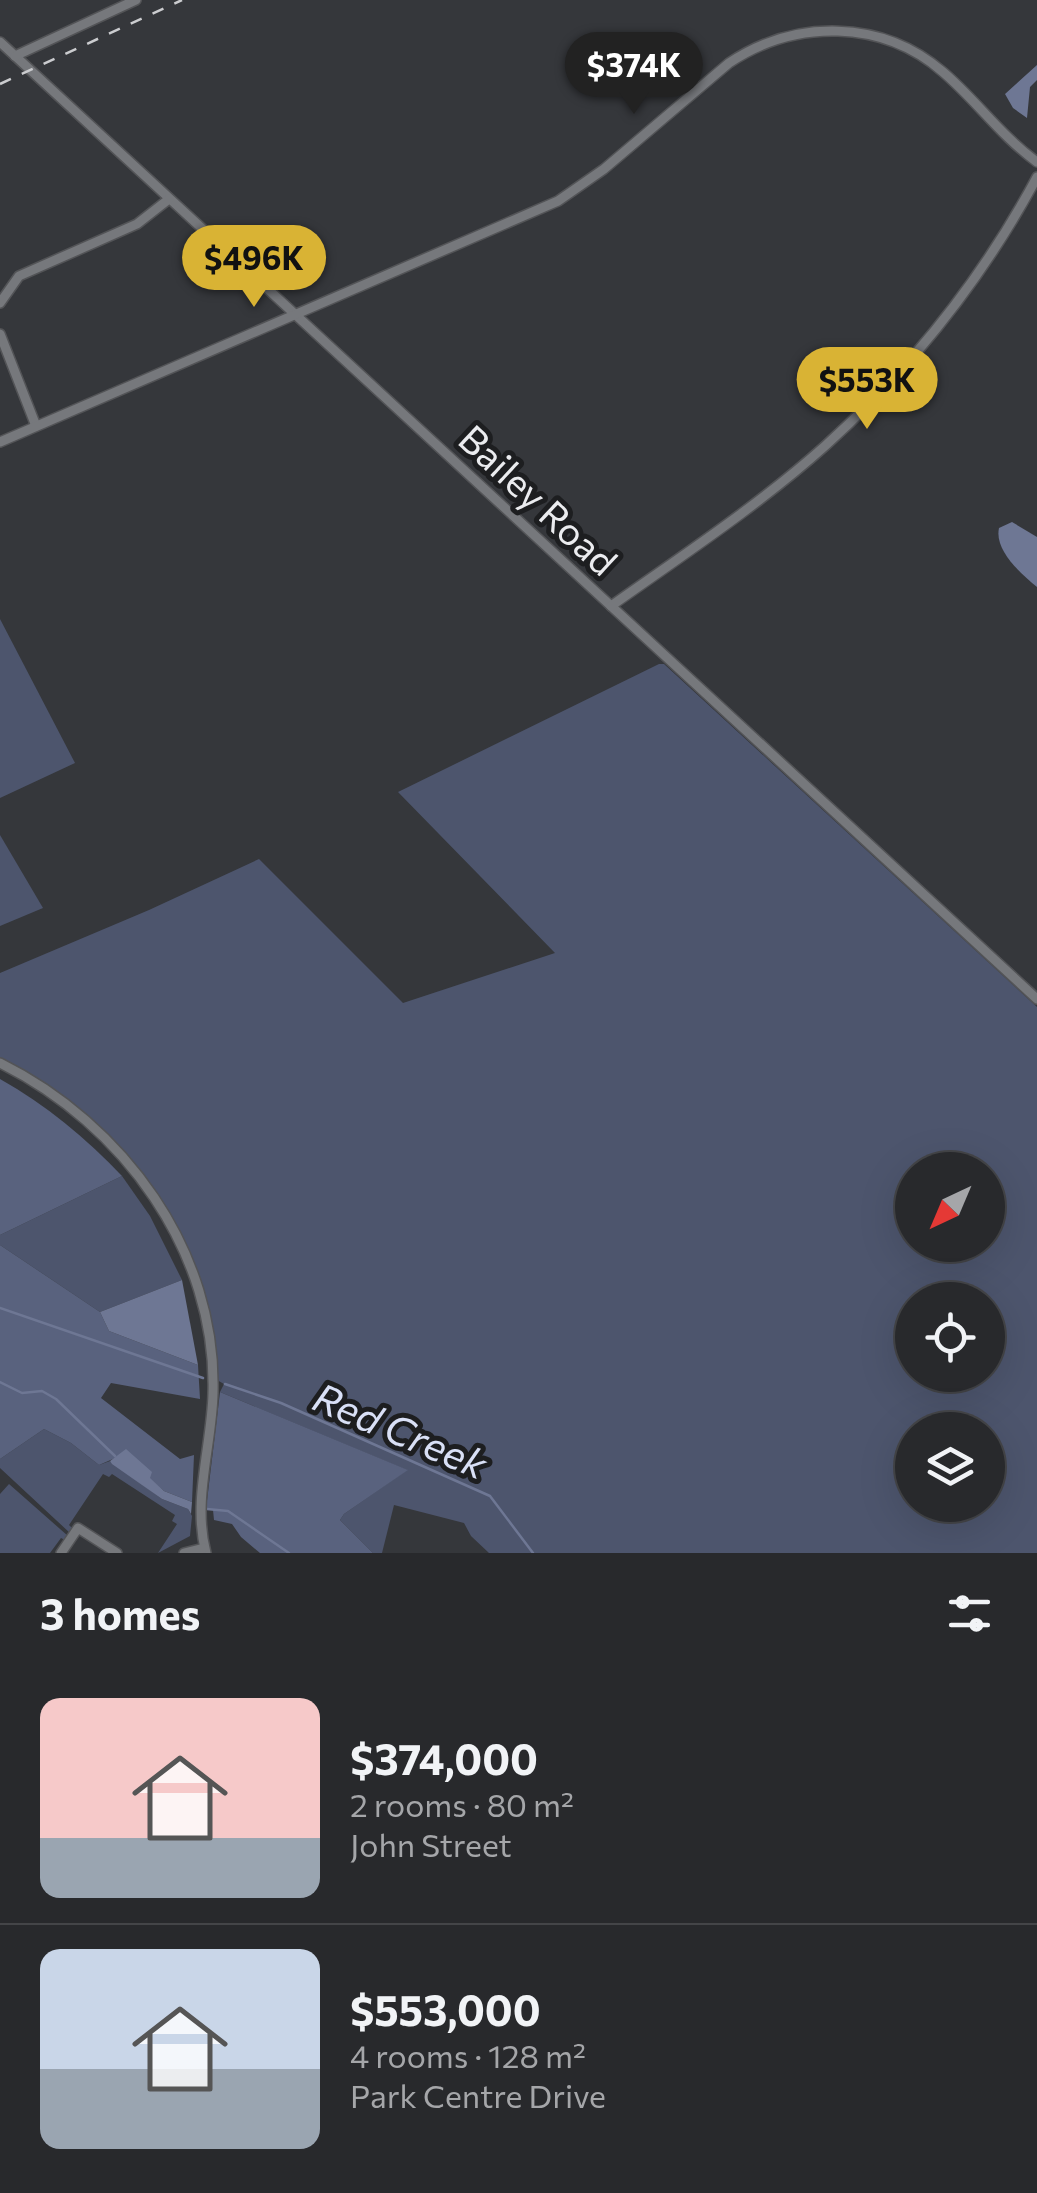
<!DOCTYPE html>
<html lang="en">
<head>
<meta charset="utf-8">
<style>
  :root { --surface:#28292c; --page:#343538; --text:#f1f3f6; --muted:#a5a6a9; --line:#444548; --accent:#d9b334 }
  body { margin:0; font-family:Commissioner,sans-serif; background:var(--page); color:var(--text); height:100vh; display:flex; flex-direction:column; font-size:38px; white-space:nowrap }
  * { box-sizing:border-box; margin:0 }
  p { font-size:32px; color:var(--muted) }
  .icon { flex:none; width:55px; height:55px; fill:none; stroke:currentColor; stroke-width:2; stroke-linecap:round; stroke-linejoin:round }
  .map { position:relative; height:1553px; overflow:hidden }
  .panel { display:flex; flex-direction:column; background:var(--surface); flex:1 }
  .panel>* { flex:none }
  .needle { width:65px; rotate:224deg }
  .controls { position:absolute; left:895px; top:1152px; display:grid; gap:20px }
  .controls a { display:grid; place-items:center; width:110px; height:110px; border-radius:50%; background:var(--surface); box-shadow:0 10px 40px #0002,0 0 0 2px var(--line); font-size:50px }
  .price { position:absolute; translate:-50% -85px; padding:0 22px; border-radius:35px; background:var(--accent); color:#111; font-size:32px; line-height:65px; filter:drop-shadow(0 2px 5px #0008) }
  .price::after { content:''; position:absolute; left:50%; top:60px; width:30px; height:22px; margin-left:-15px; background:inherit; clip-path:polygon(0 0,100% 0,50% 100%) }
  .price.active { background:#222; color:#fff }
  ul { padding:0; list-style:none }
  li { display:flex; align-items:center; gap:30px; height:250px; padding:0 40px }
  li+li { border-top:2px solid var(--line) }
  li span { display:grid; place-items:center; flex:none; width:280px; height:200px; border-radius:20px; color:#555 }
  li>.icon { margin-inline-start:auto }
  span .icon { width:120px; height:120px; fill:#fffc; stroke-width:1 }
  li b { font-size:42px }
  h2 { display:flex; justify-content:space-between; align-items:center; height:120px; padding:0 40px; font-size:42px }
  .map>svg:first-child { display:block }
  .green { fill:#4d556d; fill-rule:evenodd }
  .forest { fill:#59627e }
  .water { fill:#6e7794 }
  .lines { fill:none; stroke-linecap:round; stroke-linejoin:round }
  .stream { stroke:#6e7794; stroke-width:2.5 }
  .minor-casing { stroke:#535457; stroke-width:12 }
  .minor { stroke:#76787c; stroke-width:9 }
  .rail { stroke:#cbcccf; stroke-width:2.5; stroke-dasharray:12 12; stroke-linecap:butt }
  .labels { text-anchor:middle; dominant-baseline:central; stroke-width:10; stroke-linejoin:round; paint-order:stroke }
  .street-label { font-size:38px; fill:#ebecef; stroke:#1d1e20 }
  .water-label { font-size:40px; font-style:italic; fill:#d9e0f6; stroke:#1d1e20 }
</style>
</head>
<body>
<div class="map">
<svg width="1037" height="1553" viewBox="0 0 1037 1553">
  <rect width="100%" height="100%" fill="#35373b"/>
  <g class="green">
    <path d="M0,619l75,144 -75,35z"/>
    <path d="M659,664h5l373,343v546h-548l-18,-17 -7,-13 -70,-18 -12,48h-9l-33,-33 4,-6 63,-44 -187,-78 4,-8 -7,-4c-8,-140 -92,-261 -217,-322v-85l149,-63 110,-51 144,144 152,-50 -157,-161zM912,1170h76v75h-76zM912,1300h76v75h-76zM912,1430h76v75h-76z"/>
    <path d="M0,835l43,73 -43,18z"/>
    <path d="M122,1176l28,40 32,64 -82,32 -100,-67v-10z"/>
    <path d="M44,1429l27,14 28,22 11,-4 52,38 26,10 4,7 -2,20 -32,17 19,-29 -5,-3 3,-6 -63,-41 -3,3 -6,-3 -34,51 4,4 -3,4 -70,-65v-9z"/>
    <path d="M9,1484l59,52 -3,4 -4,-2 -11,15h-50v-59z"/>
  </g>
  <g class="forest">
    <path d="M0,1079c46,26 86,59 122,97l-122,59z"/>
    <path d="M0,1245l100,67 9,19 89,34 2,34 -89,-16 -10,15 79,61 14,-4 -2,47 -28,-11 -42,-36 -23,10 -28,-22 -27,-14 -44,30z"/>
    <path d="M220,1392l188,78 -64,44 -4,6 33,33h-113l-19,-16 -9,-13 -18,-4 -1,-10 -7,-1z"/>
  </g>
  <g class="water">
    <path d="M1037,65v15l-7,7 -3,31 -14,-10 -8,-14z"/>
    <path d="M1012,522l25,15v50c-16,-13 -43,-37 -38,-59z"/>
    <path d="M182,1280l16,85 -89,-34 -9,-19z"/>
    <path d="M126,1449l26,23 -2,6 14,13 28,11 -1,12 -3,-5 -26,-10 -50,-35 -2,-3z"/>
  </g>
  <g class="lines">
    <g class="stream">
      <path d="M0,1308l203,70"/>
      <path d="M0,1382l22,11 20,-2 14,8 59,57"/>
      <path d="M225,1384l56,19 209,93 43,57"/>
      <path d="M207,1509l21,2 61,42"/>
    </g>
    <defs>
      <g id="minor">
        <path d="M0,42l1037,957"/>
        <path d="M15,56l121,-56"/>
        <path d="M0,303l19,-27 118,-52 32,-25"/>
        <path d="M0,334l36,92"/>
        <path d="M0,442l558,-241 46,-32 125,-106c66,-44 153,-44 214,9 33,28 58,64 94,90"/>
        <path d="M611,606c72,-51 148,-101 214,-160 85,-77 158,-168 212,-269"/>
        <path d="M0,1063c123,61 217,188 213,330 -1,52 -21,108 -7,160"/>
        <path d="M61,1553l17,-25 39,25"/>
        <path d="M184,1553l20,-5"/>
      </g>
    </defs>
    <use href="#minor" class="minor-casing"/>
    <use href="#minor" class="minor"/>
    <path class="rail" d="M0,84l182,-84"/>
  </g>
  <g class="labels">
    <g class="street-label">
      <text transform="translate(539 499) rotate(43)">Bailey Road</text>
    </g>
    <g class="water-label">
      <text transform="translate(401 1429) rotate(23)">Red Creek</text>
    </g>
  </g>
</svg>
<div class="controls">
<a><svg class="needle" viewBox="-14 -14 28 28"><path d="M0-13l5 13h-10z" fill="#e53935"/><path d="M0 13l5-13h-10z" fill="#a5a6a9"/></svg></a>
<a><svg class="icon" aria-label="locate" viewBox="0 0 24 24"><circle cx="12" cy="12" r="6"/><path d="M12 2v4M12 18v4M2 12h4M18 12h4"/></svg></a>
<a><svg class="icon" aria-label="layers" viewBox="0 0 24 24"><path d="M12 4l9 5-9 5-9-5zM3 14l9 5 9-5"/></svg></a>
</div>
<b class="price active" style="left:634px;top:117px">$374K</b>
<b class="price" style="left:254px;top:310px">$496K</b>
<b class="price" style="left:867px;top:432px">$553K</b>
</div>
<section class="panel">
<h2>3 homes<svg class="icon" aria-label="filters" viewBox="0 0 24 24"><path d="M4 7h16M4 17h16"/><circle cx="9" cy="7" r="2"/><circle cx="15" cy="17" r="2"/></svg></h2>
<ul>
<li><span style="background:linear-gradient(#f6c9c9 70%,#9aa5b1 0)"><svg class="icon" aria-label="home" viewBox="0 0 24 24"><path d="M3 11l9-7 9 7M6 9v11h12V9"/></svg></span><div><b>$374,000</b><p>2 rooms · 80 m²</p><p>John Street</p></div></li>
<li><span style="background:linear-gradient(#c9d6e8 60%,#9aa5b1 0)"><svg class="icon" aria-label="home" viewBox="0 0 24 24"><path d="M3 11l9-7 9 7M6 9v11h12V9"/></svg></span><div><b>$553,000</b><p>4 rooms · 128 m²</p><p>Park Centre Drive</p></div></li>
</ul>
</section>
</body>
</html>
